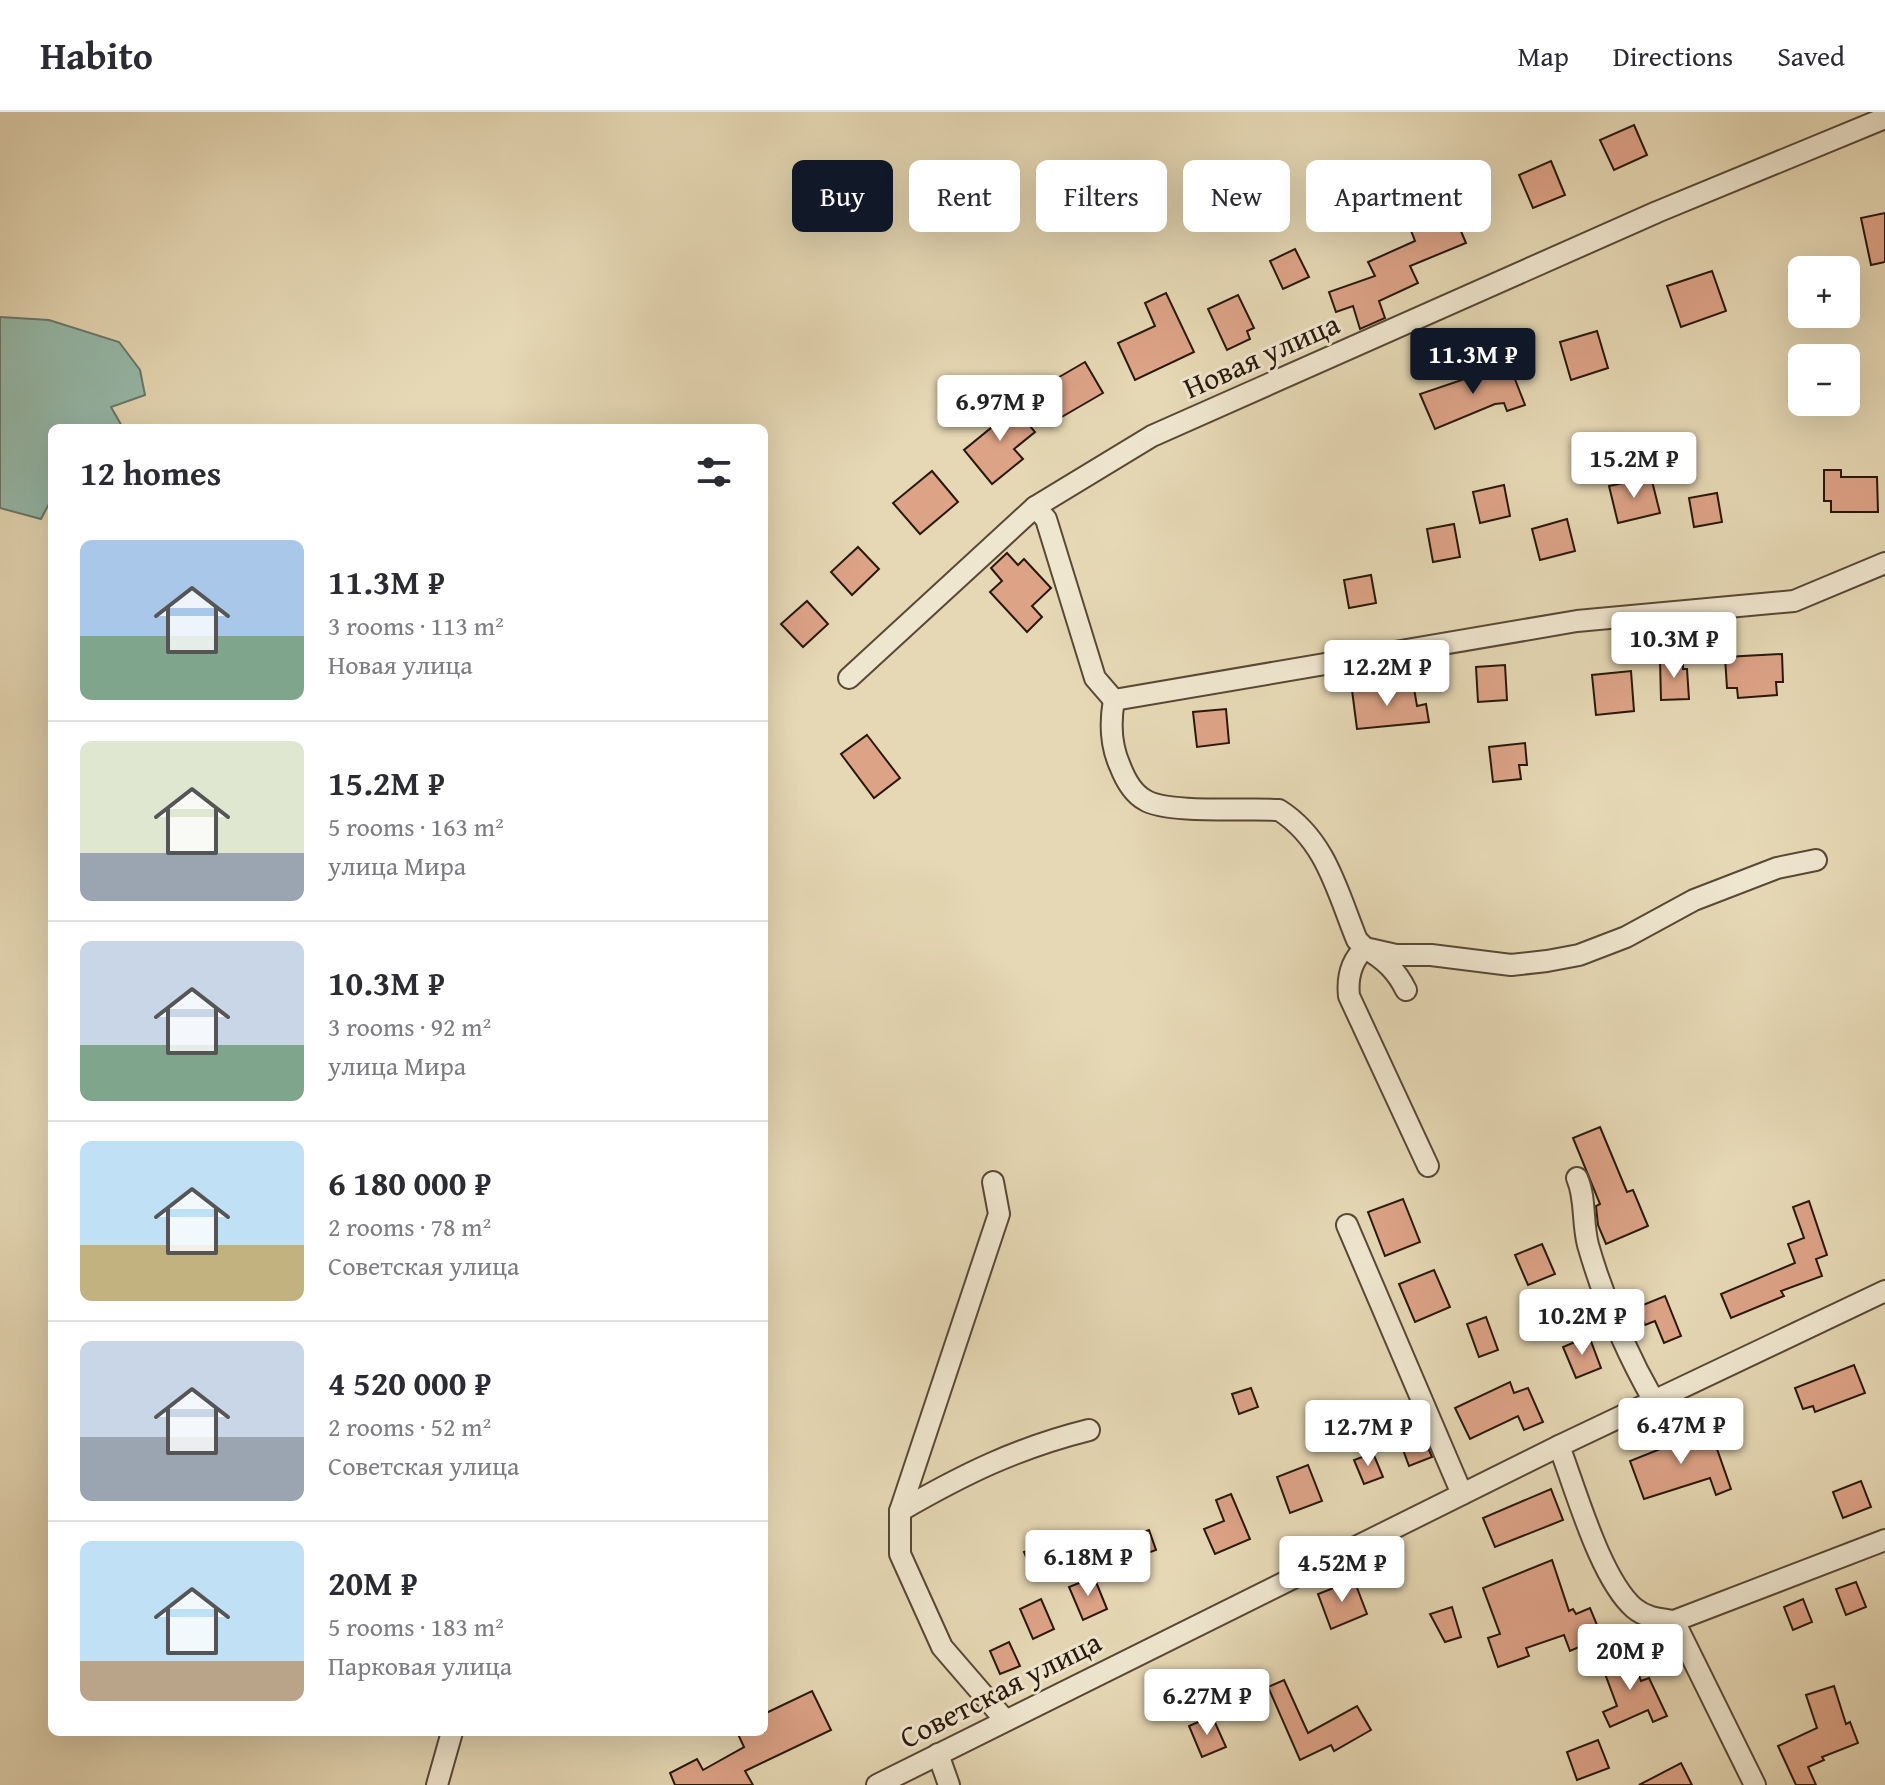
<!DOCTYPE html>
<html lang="en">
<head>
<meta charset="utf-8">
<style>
  :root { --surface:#fff; --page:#f7f7f7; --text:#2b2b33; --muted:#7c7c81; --line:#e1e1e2; --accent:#111827 }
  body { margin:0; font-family:"Gentium Book Plus",serif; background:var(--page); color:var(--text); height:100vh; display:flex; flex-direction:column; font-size:30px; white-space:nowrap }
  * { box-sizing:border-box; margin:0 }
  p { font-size:26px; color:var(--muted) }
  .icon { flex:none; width:44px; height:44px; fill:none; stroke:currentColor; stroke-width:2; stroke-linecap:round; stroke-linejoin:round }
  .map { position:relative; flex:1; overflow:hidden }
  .sheet { position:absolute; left:48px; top:312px; width:720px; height:1312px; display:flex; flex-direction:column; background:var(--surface); border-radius:12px; box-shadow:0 8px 32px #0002 }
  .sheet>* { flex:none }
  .banner { position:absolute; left:792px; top:48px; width:760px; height:72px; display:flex; gap:16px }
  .tools { position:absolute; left:1788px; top:144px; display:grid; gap:16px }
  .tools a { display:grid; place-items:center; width:72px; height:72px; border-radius:12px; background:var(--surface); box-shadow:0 8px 32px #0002; font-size:40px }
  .price { position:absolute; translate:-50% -68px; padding:0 18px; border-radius:8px; background:#fff; color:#222; font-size:26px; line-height:52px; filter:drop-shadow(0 2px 4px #0008) }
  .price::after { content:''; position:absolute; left:50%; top:48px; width:24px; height:18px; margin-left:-12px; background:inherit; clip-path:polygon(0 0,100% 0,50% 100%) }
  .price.on { background:var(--accent); color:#fff }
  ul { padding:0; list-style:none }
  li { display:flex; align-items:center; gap:24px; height:200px; padding:0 32px }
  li+li { border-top:2px solid var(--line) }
  li span { display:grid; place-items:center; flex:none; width:224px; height:160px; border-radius:12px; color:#555 }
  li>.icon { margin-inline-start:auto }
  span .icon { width:96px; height:96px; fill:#fffc; stroke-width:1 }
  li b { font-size:34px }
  h2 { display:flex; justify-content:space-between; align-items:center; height:96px; padding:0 32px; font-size:34px }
  .chip { padding:0 28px; border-radius:12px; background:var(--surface); box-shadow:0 8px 32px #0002; font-size:28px; line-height:72px }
  .chip.on { background:var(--accent); color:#fff }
  header { display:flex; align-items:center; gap:48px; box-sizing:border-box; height:112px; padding:0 40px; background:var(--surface); border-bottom:2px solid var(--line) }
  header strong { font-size:38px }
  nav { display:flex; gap:44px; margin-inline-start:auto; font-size:28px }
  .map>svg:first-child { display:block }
  .water { fill:#96baab; stroke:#6a796b; stroke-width:2 }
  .building { fill:#dda387; stroke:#29180a; stroke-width:2 }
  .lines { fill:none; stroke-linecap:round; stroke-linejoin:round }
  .minor-casing { stroke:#584835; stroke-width:24 }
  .minor { stroke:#efe6cf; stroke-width:20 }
  .labels { text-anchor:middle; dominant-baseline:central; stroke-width:6; stroke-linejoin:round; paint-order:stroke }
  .street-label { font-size:30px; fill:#29180a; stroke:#efe6cf }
</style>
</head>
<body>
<header>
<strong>Habito</strong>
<nav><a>Map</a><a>Directions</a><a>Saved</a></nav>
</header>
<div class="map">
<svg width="1885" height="1673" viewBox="0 0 1885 1673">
  <rect width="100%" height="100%" fill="#e6d8b5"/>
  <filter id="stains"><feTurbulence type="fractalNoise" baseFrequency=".0025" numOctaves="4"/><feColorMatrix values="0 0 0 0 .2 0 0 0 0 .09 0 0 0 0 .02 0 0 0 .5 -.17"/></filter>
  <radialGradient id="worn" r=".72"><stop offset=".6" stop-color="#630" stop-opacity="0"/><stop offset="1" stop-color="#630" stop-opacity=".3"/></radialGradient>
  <path class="water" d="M0,205l49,3 70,22 21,28 5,25 -34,12 12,21h-71v70l-11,21 -41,-11z"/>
  <g class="building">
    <path d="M1634,13l13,30 -33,15 -14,-30z"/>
    <path d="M1551,49l14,34 -32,13 -14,-33z"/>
    <path d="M1452,98l14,33 -56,23 8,17 -39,18 6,17 -25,11 -7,-23 -17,6 -7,-20 46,-16 -7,-14 47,-21 -5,-13z"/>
    <path d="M1885,101v49l-14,3 -10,-47z"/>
    <path d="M1295,137l14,28 -26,12 -13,-28z"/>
    <path d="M1712,159l14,40 -45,16 -14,-41z"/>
    <path d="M1166,181l28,59 -59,28 -17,-37 37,-17 -10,-23z"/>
    <path d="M1238,183l16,33 -7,3 3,8 -23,11 -19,-41z"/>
    <path d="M1597,219l11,37 -37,12 -11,-38z"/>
    <path d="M1085,250l18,31 -43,25 -18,-31z"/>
    <path d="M1509,252l16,41 -18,6 -3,-8 -9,1 -60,25 -15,-35z"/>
    <path d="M1009,288l26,32 -21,17 9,10 -31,25 -28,-34 28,-23 -6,-8z"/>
    <path d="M1824,358h17v7h36l1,35h-47v-11h-7z"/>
    <path d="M932,359l26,31 -38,32 -27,-31z"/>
    <path d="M1651,365l9,36 -42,10 -9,-37z"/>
    <path d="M1504,373l6,31 -30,7 -7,-31z"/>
    <path d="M1717,381l5,29 -28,5 -5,-29z"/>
    <path d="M1567,407l8,32 -35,9 -8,-31z"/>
    <path d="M1454,412l6,33 -27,5 -6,-33z"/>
    <path d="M858,435l21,22 -27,26 -21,-23z"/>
    <path d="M1007,441l11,12 6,-6 27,29 -19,18 10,11 -15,15 -37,-40 12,-11 -11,-13z"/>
    <path d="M1371,463l5,28 -27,5 -5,-28z"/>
    <path d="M807,489l21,23 -25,23 -22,-23z"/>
    <path d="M1782,542l1,28h-7l1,13 -39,3 -1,-10h-10l-2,-31z"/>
    <path d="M1683,547v10h4l2,30 -28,1 -1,-40z"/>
    <path d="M1505,553l2,35 -29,2 -2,-35z"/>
    <path d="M1631,559l3,40 -38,4 -4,-40z"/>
    <path d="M1384,573l1,7 29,-4 3,18 9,-2 3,18 -72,7 -5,-39z"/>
    <path d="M1226,597l3,34 -32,4 -4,-35z"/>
    <path d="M867,623l33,43 -26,20 -33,-44z"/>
    <path d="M1525,631l2,22h-8l2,14 -28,3 -4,-35z"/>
    <path d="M1600,1015l27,65 6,-2 15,36 -42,18 -8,-19 -2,-19 4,-2 -27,-66z"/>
    <path d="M1403,1087l17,43 -35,14 -17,-44z"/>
    <path d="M1809,1089l18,54 -11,4 6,17 -41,15 3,5 -53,22 -10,-24 74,-31 -7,-19 16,-6 -11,-31z"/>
    <path d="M1542,1132l13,30 -27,11 -13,-30z"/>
    <path d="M1434,1158l16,37 -35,15 -16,-38z"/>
    <path d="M1665,1184l16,40 -17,7 -9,-22 -10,4 -7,-18z"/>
    <path d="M1486,1205l12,33 -19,7 -12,-33z"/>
    <path d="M1589,1224l12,32 -25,10 -13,-31z"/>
    <path d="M1854,1253l11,28 -50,19 -2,-6 -10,3 -8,-21z"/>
    <path d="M1510,1270l4,11 14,-5 15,34 -19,8 -6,-14 -48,23 -15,-31z"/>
    <path d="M1251,1276l7,19 -19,7 -7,-20z"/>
    <path d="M1416,1308l16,37 -23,9 -14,-38z"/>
    <path d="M1710,1317l21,60 -15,6 -6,-17 -66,21 -14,-38z"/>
    <path d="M1373,1341l10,24 -19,7 -10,-24z"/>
    <path d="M1308,1353l14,36 -32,12 -13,-36z"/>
    <path d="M1861,1369l10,26 -28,11 -10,-26z"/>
    <path d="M1551,1377l12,31 -68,27 -12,-29z"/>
    <path d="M1231,1382l19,45 -35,15 -11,-25 20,-8 -8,-21z"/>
    <path d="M1149,1418l7,20 -22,8 -7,-20z"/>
    <path d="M1038,1434l12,28 -14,6 -12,-28z"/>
    <path d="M1552,1448l17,51 4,-2 3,5 14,-6 12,29 -32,14 -6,-16 -38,13 3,8 -31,11 -10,-29 12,-4 -17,-46z"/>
    <path d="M1094,1465l13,32 -24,11 -14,-33z"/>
    <path d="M1354,1468l13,34 -36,15 -13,-35z"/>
    <path d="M1856,1470l10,25 -20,8 -10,-26z"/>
    <path d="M1041,1487l13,30 -21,10 -13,-30z"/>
    <path d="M1803,1487l9,23 -19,8 -9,-23z"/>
    <path d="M1452,1495l9,30 -16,5 -15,-28z"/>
    <path d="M1009,1530l11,24 -20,8 -10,-23z"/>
    <path d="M1631,1540l10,29 8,-3 18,38 -14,6 -5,-12 -38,17 -7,-15 14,-6 -16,-43z"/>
    <path d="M1284,1568l24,53 49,-27 14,24 -37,21 -3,-6 -31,15 -32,-73z"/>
    <path d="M1834,1574l12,38 4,-2 8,21 -36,14 2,3 -16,7 8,18h-20l-18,-39 39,-18 -11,-33z"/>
    <path d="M812,1579l19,39 -86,41 8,14h-78l-5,-12 27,-14 6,11 41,-23 -7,-15h27v-18z"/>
    <path d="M1212,1604l14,31 -24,10 -13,-31z"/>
    <path d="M1598,1628l11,28 -32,12 -10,-28z"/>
    <path d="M1681,1651l11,22h-53z"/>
  </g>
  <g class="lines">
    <defs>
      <g id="minor">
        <path d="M1035,395l11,12 49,159 19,22 463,-79 217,-20 91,-38"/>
        <path d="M849,566l186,-171 117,-71 505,-224 228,-94"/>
        <path d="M1114,588c-4,22 -3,46 6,66 5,13 12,27 25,34 22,14 104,8 134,10 47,30 58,81 78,130l8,8 31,7h35l80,10 36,-4 32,-6 47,-18 68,-37 83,-32 39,-8"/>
        <path d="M1406,878c-10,-20 -21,-30 -41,-42 -14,13 -18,29 -16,48l79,170"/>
        <path d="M1577,1066c9,20 5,44 11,67 15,52 39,109 66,156"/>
        <path d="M993,1070l6,32 -99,297v43l42,93 63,73"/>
        <path d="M1347,1113l115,269"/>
        <path d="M1559,1334c17,44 41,132 75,162 12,10 25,11 40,13l81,164"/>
        <path d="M900,1399c64,-37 117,-63 189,-81"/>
        <path d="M1674,1509l211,-81"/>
        <path d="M938,1642l11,31"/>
        <path d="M437,1673l15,-53"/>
        <path d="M877,1673l682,-339 326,-155"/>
      </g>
    </defs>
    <use href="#minor" class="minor-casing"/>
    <use href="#minor" class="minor"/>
  </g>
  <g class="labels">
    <g class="street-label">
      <text transform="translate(1261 243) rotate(-24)">Новая улица</text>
      <text transform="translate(1000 1577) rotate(-27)">Советская улица</text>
    </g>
  </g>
  <rect width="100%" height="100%" filter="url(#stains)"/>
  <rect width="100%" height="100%" fill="url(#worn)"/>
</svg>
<div class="tools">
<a>+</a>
<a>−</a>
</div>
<b class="price on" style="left:1473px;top:284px">11.3M ₽</b>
<b class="price" style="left:1000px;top:331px">6.97M ₽</b>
<b class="price" style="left:1634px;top:388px">15.2M ₽</b>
<b class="price" style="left:1674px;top:568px">10.3M ₽</b>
<b class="price" style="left:1387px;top:596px">12.2M ₽</b>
<b class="price" style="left:1582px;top:1245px">10.2M ₽</b>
<b class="price" style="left:1681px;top:1354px">6.47M ₽</b>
<b class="price" style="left:1368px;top:1356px">12.7M ₽</b>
<b class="price" style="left:1088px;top:1486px">6.18M ₽</b>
<b class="price" style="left:1342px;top:1492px">4.52M ₽</b>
<b class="price" style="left:1630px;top:1580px">20M ₽</b>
<b class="price" style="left:1207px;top:1625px">6.27M ₽</b>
<div class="banner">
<a class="chip on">Buy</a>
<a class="chip">Rent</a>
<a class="chip">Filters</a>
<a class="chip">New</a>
<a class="chip">Apartment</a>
</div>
<section class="sheet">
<h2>12 homes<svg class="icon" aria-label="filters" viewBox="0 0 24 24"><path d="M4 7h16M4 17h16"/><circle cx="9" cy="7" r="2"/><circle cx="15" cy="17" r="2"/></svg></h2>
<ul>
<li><span style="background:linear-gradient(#a9c7e8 60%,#7fa58c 0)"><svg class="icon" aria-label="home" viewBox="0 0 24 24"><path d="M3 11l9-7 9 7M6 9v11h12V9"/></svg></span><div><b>11.3M ₽</b><p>3 rooms · 113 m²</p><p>Новая улица</p></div></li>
<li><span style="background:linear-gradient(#dfe7d0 70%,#9aa5b1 0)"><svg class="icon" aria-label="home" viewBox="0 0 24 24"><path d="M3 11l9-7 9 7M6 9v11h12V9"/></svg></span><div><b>15.2M ₽</b><p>5 rooms · 163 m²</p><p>улица Мира</p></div></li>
<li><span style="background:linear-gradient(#c9d6e8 65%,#7fa58c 0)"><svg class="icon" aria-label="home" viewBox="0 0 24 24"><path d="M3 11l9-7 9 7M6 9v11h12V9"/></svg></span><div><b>10.3M ₽</b><p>3 rooms · 92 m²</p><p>улица Мира</p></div></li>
<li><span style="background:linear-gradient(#bfe0f5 65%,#c2b280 0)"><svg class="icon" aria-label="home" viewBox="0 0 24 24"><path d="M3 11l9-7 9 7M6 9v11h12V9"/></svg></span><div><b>6 180 000 ₽</b><p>2 rooms · 78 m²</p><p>Советская улица</p></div></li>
<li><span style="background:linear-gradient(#c9d6e8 60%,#9aa5b1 0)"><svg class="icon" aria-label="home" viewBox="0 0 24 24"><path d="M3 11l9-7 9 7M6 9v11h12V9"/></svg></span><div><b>4 520 000 ₽</b><p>2 rooms · 52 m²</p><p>Советская улица</p></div></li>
<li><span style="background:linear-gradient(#bfe0f5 75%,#b9a48a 0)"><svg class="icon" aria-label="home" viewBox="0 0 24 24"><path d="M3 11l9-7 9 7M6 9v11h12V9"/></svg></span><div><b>20M ₽</b><p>5 rooms · 183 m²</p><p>Парковая улица</p></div></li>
</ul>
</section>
</div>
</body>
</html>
